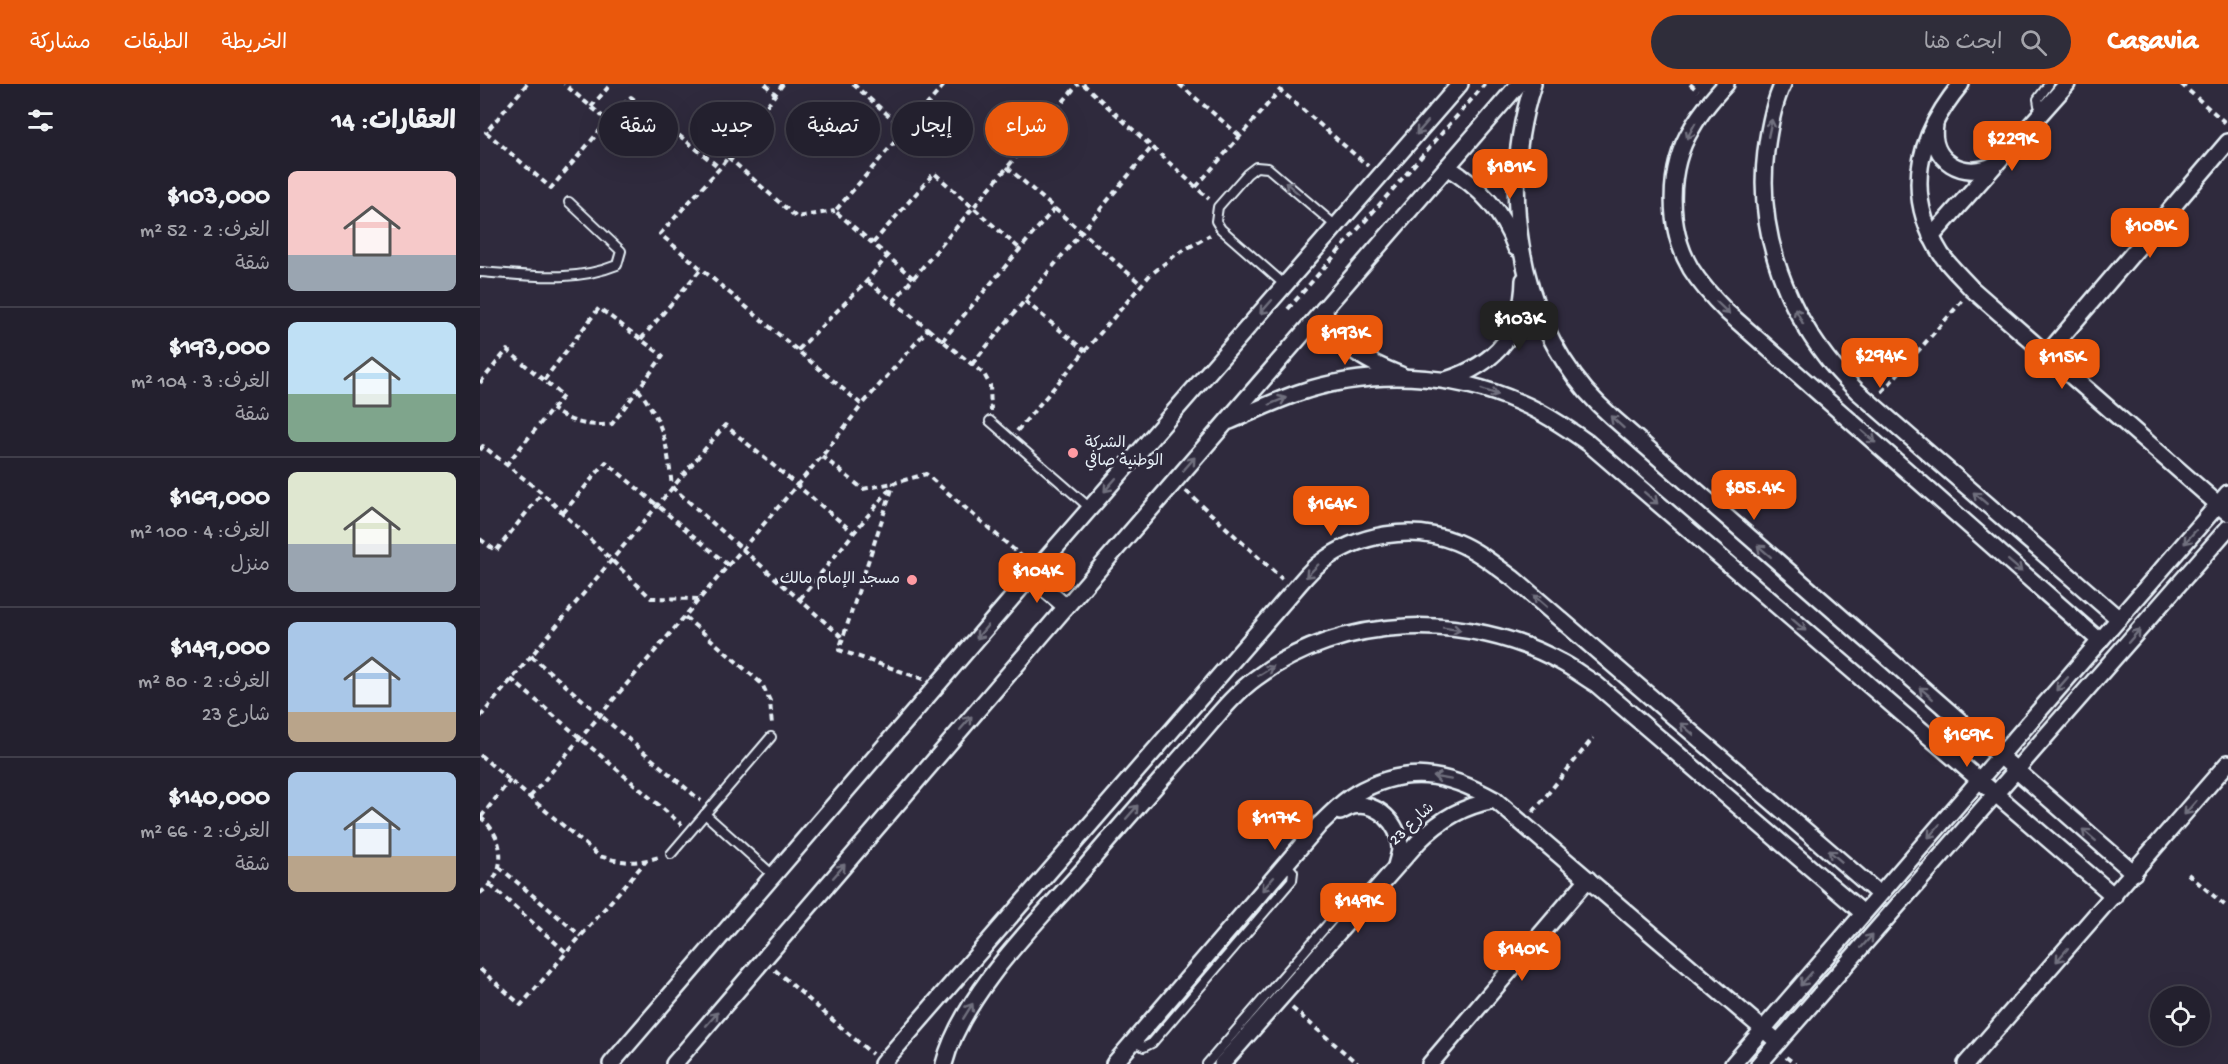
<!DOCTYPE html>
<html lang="ar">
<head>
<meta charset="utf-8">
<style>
  :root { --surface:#23202e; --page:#2f2d3a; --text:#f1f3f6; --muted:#a3a3aa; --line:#403e4a; --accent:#ea580c }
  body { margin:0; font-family:"Gochi Hand","Playpen Sans Arabic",sans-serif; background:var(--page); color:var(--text); direction:rtl; height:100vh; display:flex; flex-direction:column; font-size:22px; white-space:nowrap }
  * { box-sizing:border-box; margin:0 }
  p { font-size:20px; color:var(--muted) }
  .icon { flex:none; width:33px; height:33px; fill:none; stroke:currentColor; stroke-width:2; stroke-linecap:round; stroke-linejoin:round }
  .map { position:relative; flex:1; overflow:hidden; direction:ltr }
  .panel { display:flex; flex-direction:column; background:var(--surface); width:480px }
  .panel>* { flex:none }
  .top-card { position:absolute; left:18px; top:18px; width:570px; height:54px; direction:rtl; display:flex; gap:12px }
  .buttons { position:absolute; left:1670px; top:902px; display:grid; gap:12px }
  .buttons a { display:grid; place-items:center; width:60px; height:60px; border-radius:50%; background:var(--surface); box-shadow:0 6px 24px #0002,0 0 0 2px var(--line); font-size:30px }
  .price { position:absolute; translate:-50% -51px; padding:0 14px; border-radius:12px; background:var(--accent); color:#fff; font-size:20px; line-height:39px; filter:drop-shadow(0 2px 3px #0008) }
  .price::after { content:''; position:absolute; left:50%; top:36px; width:18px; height:14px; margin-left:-9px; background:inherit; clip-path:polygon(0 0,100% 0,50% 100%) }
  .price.selected { background:#222; color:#fff }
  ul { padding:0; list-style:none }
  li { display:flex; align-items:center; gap:18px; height:150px; padding:0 24px }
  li+li { border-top:2px solid var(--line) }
  li span { display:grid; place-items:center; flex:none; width:168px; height:120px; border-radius:9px; color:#555 }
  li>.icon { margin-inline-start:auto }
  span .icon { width:72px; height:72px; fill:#fffc; stroke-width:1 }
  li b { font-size:26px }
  h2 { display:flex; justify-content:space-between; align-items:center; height:72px; padding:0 24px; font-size:26px }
  .chip { padding:0 21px; border-radius:27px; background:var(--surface); box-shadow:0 6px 24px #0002,0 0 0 2px var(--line); font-size:21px; line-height:54px }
  .chip.selected { background:var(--accent); color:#fff }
  header { display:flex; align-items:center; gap:36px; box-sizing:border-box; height:84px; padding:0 30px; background:var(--accent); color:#fff }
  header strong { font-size:28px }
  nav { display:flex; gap:33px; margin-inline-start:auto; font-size:21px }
  .search { width:420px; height:54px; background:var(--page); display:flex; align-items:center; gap:15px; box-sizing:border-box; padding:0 21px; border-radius:33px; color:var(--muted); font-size:22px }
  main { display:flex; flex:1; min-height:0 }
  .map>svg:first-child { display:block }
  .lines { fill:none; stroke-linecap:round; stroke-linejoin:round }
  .service-casing { stroke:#e8f1f8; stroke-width:12 }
  .minor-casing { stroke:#e8f1f8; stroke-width:20 }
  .path { stroke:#e8f1f8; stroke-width:4; stroke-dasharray:6 4.5; stroke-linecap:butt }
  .service { stroke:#2f2a3d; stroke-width:8 }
  .minor { stroke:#2f2a3d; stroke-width:15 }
  .oneway { stroke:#70707e }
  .poi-dot { fill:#ff9aa2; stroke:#2f2a3d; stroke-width:2 }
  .labels { text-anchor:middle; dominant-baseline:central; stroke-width:6; stroke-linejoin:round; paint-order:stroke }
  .poi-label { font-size:16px; fill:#e8f1f8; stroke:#2f2a3d; text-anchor:start }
  .street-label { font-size:16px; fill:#e8f1f8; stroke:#2f2a3d }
</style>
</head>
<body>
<header>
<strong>Casavia</strong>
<div class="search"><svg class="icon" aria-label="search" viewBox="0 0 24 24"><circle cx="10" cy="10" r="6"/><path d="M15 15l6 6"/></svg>ابحث هنا</div>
<nav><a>الخريطة</a><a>الطبقات</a><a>مشاركة</a></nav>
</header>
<main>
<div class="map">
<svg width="1748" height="980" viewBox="0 0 1748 980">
  <rect width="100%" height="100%" fill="#2f2a3d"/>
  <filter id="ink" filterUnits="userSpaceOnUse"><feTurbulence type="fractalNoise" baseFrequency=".0167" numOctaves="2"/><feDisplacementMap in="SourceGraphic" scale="12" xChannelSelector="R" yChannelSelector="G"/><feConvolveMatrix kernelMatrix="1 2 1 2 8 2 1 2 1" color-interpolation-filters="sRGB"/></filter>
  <g filter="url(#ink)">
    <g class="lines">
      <defs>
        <g id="service">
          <path d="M1564,26l-5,-5 -1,-6 11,-15"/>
          <path d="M0,188c47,3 93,11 137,-7l4,-14 -52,-49"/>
          <path d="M805,201l-64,-56 -5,-8 2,-14 29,-33 9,-7 12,1 68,58"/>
          <path d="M510,337l100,87"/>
          <path d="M225,730l69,62"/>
          <path d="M191,770l100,-117"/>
          <path d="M653,957l11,6 8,-4 140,-163 1,-8 -7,-8"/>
          <path d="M727,980l128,-148 8,-3 9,3"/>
        </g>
        <g id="minor">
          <path d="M1053,0c-33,102 -17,224 53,307 8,9 17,18 26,26l522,456"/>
          <path d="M1246,0c-13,14 -25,28 -34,44 -25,40 -25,100 -1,141 10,16 22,29 36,43l373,329"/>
          <path d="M1303,0c-10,20 -14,44 -17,67 -9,74 15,147 60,206 9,12 20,23 31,34l262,228"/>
          <path d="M1481,0c-44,53 -58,109 -20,170 9,13 21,24 31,35l256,224"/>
          <path d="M1455,41c-6,36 29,55 59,40"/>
          <path d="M967,83c34,21 55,44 69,81"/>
          <path d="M1451,153l136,-153"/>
          <path d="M843,226c19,38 39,50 78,65"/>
          <path d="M1567,270l181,-212"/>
          <path d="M966,296c50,-16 77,-47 78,-100"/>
          <path d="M750,337c22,-9 45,-20 68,-28 71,-24 155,-21 223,10 24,10 46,25 67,40l526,453"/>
          <path d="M550,492l36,31"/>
          <path d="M860,728c4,-2 9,-5 13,-6 24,-5 47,18 47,42 0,6 -3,12 -4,18"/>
          <path d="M131,980l426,-495 423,-485"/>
          <path d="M194,980l392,-457 453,-523"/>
          <path d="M402,980l412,-474c8,-9 16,-20 26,-27 37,-29 92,-39 136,-21 22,9 40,24 59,38l364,314"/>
          <path d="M464,980c18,-69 92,-141 139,-194 35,-42 71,-82 107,-123 21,-23 41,-51 66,-69 85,-64 213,-67 305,-16 12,6 23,15 35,22l267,229"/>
          <path d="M634,980l206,-240c11,-10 22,-23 35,-30 50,-29 92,-22 140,6l283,242"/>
          <path d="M742,980l197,-223c23,-23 45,-35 76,-41"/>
          <path d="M950,980l158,-185"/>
          <path d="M1253,980l495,-571"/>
          <path d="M1279,980l469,-536"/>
          <path d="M1486,980l262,-301"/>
        </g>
      </defs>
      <use href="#service" class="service-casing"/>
      <use href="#minor" class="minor-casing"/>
      <g class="path">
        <path d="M47,0l-41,48 65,56 57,-67 -44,-37"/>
        <path d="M285,0l10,10"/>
        <path d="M303,0l-63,84 -60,66 202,171 66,-76 -61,-48"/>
        <path d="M373,0l52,46"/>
        <path d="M603,0l126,115"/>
        <path d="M699,0l61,52"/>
        <path d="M1210,0l8,7"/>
        <path d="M1701,0l47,41"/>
        <path d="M111,23l20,-23"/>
        <path d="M128,37l23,-24 89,71"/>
        <path d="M248,73l68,60 39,-6"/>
        <path d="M527,83l135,118"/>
        <path d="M716,103l84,-97 88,76"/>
        <path d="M393,159l61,-70 86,76"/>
        <path d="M433,194l-78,-67 110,-127"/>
        <path d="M545,217l60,50"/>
        <path d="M413,218l185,-218"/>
        <path d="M808,225l197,-225"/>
        <path d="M448,245l56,45 6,11 1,26"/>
        <path d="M161,255l60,-70"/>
        <path d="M462,257l112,-132"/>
        <path d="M318,266l69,-69 21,-26"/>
        <path d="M492,280l180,-217"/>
        <path d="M64,296l55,-72 64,48 -51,68c-23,3 -41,-1 -60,-15"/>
        <path d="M0,299l27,-33 56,46 -57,69"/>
        <path d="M158,305c27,36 29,55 34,98l171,151"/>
        <path d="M1402,308l80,-91"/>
        <path d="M537,347l132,-155 25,-20 36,-21"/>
        <path d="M0,366l3,-4 59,47 109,105 49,1"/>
        <path d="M342,372l41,33 30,-6"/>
        <path d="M706,407l96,88"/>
        <path d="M83,429l43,-51 123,104"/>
        <path d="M0,455l16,12 46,-58"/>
        <path d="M320,515l92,-113"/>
        <path d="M205,533l77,67 8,17 2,25"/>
        <path d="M51,572l170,145"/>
        <path d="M31,595l171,146"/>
        <path d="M443,595l-84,-29 55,-167 32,-9 100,86"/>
        <path d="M0,633l245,-292 129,108"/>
        <path d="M0,671l119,101c24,7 37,8 60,1"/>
        <path d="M50,713l292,-341 40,-51"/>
        <path d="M1053,728l60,-74"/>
        <path d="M0,733c26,20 28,57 0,76"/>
        <path d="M1,733l29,-37"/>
        <path d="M19,783l82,69"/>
        <path d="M1708,790l40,34"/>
        <path d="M10,801l77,68"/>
        <path d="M0,885l41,36 125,-144"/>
        <path d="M295,886l97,84"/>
        <path d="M812,924l66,56"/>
        <path d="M1306,973l9,7"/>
      </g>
      <use href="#service" class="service"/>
      <use href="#minor" class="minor"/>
    </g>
    <defs><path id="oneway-shaft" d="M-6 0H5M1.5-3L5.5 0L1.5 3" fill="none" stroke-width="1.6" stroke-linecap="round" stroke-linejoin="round" transform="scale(1.5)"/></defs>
    <g class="oneway">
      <use href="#oneway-shaft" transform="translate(942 44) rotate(131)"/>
      <use href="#oneway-shaft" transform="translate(1290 44) rotate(-78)"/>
      <use href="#oneway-shaft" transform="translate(1211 47) rotate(118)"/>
      <use href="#oneway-shaft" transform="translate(812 104) rotate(-139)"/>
      <use href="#oneway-shaft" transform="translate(786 223) rotate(131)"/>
      <use href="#oneway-shaft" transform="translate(1243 224) rotate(44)"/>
      <use href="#oneway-shaft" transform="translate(1319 232) rotate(-117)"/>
      <use href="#oneway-shaft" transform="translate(1010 308) rotate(19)"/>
      <use href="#oneway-shaft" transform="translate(798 317) rotate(-22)"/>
      <use href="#oneway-shaft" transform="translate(1137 338) rotate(-138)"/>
      <use href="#oneway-shaft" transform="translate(1389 353) rotate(41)"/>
      <use href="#oneway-shaft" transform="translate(709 380) rotate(-49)"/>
      <use href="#oneway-shaft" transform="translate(630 401) rotate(131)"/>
      <use href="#oneway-shaft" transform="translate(1171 414) rotate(41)"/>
      <use href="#oneway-shaft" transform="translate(1500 414) rotate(-139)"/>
      <use href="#oneway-shaft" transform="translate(1710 453) rotate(131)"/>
      <use href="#oneway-shaft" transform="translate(1284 467) rotate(-139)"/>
      <use href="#oneway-shaft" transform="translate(1535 482) rotate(41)"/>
      <use href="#oneway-shaft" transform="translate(832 487) rotate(134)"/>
      <use href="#oneway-shaft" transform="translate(1060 517) rotate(-139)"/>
      <use href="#oneway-shaft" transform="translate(1319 541) rotate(41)"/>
      <use href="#oneway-shaft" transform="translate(972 545) rotate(9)"/>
      <use href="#oneway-shaft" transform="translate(502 548) rotate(130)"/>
      <use href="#oneway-shaft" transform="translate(1654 552) rotate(-49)"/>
      <use href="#oneway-shaft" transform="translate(786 587) rotate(-32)"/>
      <use href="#oneway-shaft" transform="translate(1582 600) rotate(131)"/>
      <use href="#oneway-shaft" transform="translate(1446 609) rotate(-139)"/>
      <use href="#oneway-shaft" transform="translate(486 639) rotate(-49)"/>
      <use href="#oneway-shaft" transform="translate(1207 645) rotate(-139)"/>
      <use href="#oneway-shaft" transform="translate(962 694) rotate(-170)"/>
      <use href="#oneway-shaft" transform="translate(1710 724) rotate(131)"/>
      <use href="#oneway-shaft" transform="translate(652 728) rotate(-49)"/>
      <use href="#oneway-shaft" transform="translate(1454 747) rotate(131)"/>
      <use href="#oneway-shaft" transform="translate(1609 751) rotate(-139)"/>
      <use href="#oneway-shaft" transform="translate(1355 772) rotate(-139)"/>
      <use href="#oneway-shaft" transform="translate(359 787) rotate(-49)"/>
      <use href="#oneway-shaft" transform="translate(788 800) rotate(131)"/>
      <use href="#oneway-shaft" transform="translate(1387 857) rotate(-49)"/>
      <use href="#oneway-shaft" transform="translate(1582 871) rotate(131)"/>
      <use href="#oneway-shaft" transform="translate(1326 895) rotate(131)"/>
      <use href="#oneway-shaft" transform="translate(488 927) rotate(-58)"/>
      <use href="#oneway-shaft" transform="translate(232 935) rotate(-49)"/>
    </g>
  </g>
  <g class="poi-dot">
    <circle cx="593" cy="369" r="6"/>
    <circle cx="432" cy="496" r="6"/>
  </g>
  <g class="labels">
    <g class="poi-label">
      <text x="605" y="360">الشركة<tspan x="605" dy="18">الوطنية صافي</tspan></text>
      <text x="420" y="496" text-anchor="end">مسجد الإمام مالك</text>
    </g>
    <g class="street-label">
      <text transform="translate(933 741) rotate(-43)">شارع 23</text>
    </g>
  </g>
</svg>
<div class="buttons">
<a><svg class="icon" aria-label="locate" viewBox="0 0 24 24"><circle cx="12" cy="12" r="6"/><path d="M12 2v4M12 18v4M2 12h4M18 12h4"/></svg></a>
</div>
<b class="price" style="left:1532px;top:88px">$229K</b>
<b class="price" style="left:1030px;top:116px">$181K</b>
<b class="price" style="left:1670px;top:175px">$108K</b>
<b class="price selected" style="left:1039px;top:268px">$103K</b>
<b class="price" style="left:865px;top:282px">$193K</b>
<b class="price" style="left:1400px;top:305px">$294K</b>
<b class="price" style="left:1582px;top:306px">$115K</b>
<b class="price" style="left:1274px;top:437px">$85.4K</b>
<b class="price" style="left:851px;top:453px">$164K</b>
<b class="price" style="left:557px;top:520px">$104K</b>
<b class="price" style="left:1487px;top:684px">$169K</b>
<b class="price" style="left:795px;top:767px">$117K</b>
<b class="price" style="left:878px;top:850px">$149K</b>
<b class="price" style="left:1042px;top:898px">$140K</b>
<div class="top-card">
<a class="chip selected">شراء</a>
<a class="chip">إيجار</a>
<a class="chip">تصفية</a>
<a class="chip">جديد</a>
<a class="chip">شقة</a>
</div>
</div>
<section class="panel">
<h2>العقارات: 14<svg class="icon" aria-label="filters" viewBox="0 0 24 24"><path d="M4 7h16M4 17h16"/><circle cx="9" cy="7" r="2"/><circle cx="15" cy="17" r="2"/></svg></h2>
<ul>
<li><span style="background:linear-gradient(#f6c9c9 70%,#9aa5b1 0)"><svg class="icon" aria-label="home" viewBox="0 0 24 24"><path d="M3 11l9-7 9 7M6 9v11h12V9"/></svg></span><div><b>$103,000</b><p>الغرف: 2 · 52 m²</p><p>شقة</p></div></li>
<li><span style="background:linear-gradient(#bfe0f5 60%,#7fa58c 0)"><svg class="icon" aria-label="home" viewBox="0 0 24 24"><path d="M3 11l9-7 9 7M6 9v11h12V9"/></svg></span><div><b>$193,000</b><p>الغرف: 3 · 104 m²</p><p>شقة</p></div></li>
<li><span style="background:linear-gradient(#dfe7d0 60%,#9aa5b1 0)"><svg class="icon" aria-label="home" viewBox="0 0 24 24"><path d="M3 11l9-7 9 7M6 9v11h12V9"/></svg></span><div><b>$169,000</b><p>الغرف: 4 · 100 m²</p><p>منزل</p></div></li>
<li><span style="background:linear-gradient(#a9c7e8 75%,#b9a48a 0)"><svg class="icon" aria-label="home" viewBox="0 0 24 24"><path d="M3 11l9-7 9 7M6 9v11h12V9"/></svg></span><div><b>$149,000</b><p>الغرف: 2 · 80 m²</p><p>شارع 23</p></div></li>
<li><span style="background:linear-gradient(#a9c7e8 70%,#b9a48a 0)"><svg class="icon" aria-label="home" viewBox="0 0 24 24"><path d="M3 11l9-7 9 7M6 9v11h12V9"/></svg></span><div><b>$140,000</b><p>الغرف: 2 · 66 m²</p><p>شقة</p></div></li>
</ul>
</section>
</main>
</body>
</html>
